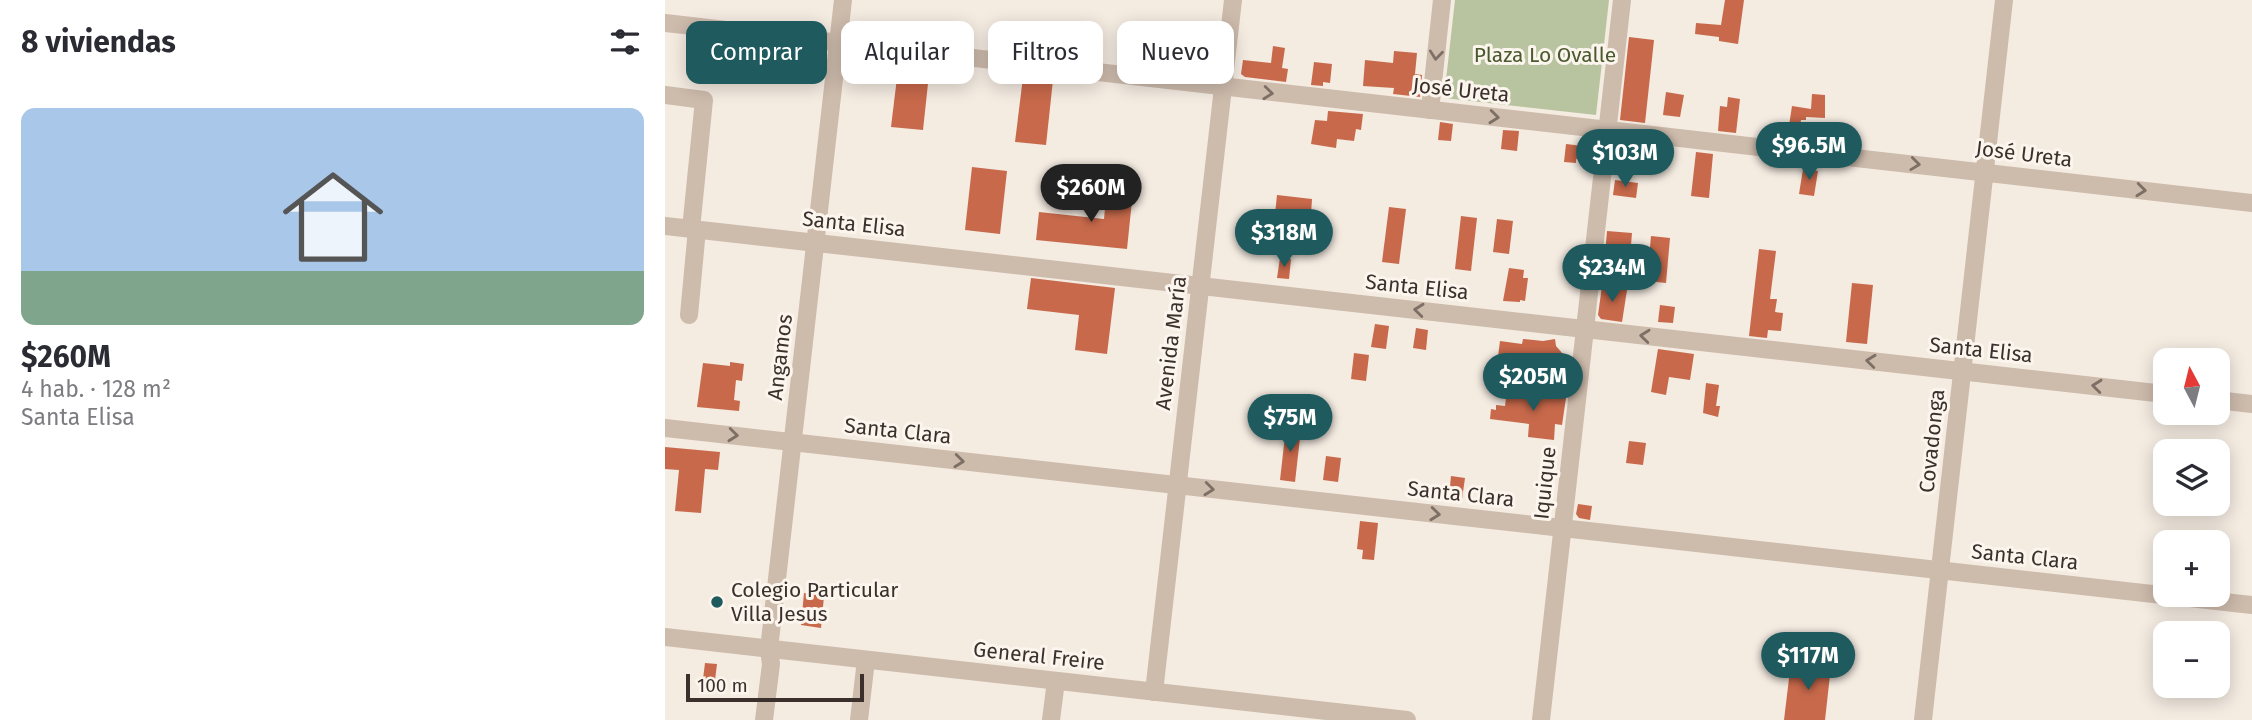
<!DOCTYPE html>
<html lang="es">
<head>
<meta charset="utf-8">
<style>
  :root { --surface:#fff; --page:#f2f2f3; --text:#2b2b33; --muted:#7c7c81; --accent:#1f5a5e }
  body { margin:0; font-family:"Fira Sans",sans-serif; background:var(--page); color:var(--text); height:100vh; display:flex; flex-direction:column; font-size:26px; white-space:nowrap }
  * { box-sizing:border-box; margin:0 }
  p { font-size:23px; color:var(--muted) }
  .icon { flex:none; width:38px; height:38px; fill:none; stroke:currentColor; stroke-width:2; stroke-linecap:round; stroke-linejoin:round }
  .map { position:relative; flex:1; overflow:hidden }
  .details { display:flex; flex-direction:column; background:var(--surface); width:665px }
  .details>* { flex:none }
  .banner { position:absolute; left:21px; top:21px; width:665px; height:63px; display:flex; gap:14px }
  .needle { width:46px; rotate:353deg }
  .controls { position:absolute; left:1488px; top:348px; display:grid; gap:14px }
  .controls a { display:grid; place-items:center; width:77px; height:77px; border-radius:14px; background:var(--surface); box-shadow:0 4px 18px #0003; font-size:35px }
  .scale { position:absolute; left:21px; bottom:18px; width:178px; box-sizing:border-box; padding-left:7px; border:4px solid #3b302b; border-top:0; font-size:19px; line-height:24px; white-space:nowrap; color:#3b302b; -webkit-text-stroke:5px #fbf5ee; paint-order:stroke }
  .price { position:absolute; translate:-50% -60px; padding:0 16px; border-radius:24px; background:var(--accent); color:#fff; font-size:23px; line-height:46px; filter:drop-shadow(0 2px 4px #0008) }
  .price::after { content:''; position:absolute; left:50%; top:42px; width:21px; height:16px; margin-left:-10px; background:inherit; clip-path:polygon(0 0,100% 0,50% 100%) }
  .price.active { background:#222; color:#fff }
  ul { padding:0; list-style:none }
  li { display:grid; align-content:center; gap:14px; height:371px; padding:0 21px }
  li span { display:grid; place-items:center; height:217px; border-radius:14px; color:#555 }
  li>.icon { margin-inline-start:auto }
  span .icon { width:126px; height:126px; fill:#fffc; stroke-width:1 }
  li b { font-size:30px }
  h2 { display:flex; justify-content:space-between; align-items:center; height:84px; padding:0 21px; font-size:30px }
  .tag { padding:0 24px; border-radius:14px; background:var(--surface); box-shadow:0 4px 18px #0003; font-size:24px; line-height:63px }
  .tag.active { background:var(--accent); color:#fff }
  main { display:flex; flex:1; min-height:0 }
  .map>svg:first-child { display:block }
  .green { fill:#b8c4a0 }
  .building { fill:#c8694b }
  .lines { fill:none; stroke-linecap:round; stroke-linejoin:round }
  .minor { stroke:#cdbbac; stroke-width:18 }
  .oneway { stroke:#7d6f65 }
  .poi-dot { fill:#1f5a5e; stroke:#fbf5ee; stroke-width:2.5 }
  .labels { text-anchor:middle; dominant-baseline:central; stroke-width:6; stroke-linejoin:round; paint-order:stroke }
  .park-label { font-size:21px; fill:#4a5a2e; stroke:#fbf5ee }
  .street-label { font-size:21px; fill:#3b302b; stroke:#fbf5ee }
  .poi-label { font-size:21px; fill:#3b302b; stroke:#fbf5ee; text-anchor:start }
</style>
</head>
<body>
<main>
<section class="details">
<h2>8 viviendas<svg class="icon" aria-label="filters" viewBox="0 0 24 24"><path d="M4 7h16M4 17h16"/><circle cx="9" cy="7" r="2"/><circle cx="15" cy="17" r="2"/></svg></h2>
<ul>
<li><span style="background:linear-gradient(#a9c7e8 75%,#7fa58c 0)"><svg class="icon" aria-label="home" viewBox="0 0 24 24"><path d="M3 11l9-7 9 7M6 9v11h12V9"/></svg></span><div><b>$260M</b><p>4 hab. · 128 m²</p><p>Santa Elisa</p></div></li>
</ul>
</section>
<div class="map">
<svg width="1587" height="720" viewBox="0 0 1587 720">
  <rect width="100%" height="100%" fill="#f4ebe1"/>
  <path class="green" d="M790,0h154l-13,115 -152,-17z"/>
  <g class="building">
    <path d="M1060,0h19l-6,44 -19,-3v-4l-24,-3 1,-11 25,2z"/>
    <path d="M964,37l25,3 -9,83 -25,-3z"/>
    <path d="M608,46l12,2 -3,20 6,1 -2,13 -41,-5 -4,-3 2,-14 28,3z"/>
    <path d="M729,51l23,2 -2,21 7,1 -2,22 -27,-3 1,-6 -31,-2 2,-26 28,3z"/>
    <path d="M234,61l31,4 -7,65 -32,-3z"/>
    <path d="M649,62l18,2 -2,19 -7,-1v4l-12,-1z"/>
    <path d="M358,77l30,3 -7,65 -31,-3z"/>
    <path d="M1001,92l18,3 -4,22 -17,-2z"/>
    <path d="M1147,94l13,1v23l-19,-1v3h-5l-2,14 -11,-2 4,-26 19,3z"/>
    <path d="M1063,97l12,2 -4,34 -18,-2 2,-25 7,1z"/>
    <path d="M663,111l35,3 -2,16 -5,-1 -2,12 -17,-2 -1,9 -25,-4 4,-24 12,1z"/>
    <path d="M775,122l13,2 -2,17 -13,-1z"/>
    <path d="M838,130l16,1 -2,20 -16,-2z"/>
    <path d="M958,143l19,2 -1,18 -26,-3 2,-13z"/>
    <path d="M901,144l17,2 -2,14 -5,-1v4l-12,-1z"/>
    <path d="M1031,152l17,2 -4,44 -18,-2z"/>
    <path d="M307,167l35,4 -7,63 -35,-4z"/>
    <path d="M1138,169l15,2 -4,25 -15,-2z"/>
    <path d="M950,180l23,3 -2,15 -23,-3z"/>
    <path d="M442,188l26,3 -6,58 -91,-9 3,-28 65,7z"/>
    <path d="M612,195l35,4 -1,15 -15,-2v4l-21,-2z"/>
    <path d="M724,207l17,2 -7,55 -17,-2z"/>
    <path d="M796,216l16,2 -6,53 -16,-2z"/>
    <path d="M832,219l16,2 -4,33 -16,-2z"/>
    <path d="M942,231l25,2 -2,24 -25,-2z"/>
    <path d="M986,236l19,2 -4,45 -19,-2z"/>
    <path d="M1094,249l17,2 -6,48h7l-2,13 8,1 -2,18 -13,-1 -1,8 -18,-2z"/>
    <path d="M615,258l11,1 -2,20 -12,-1z"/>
    <path d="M844,268l15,2 -1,8h5l-3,23 -5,-1v2l-17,-1z"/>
    <path d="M366,278l84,10 -8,66 -32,-4 4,-35 -52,-6z"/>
    <path d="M1187,283l21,2 -6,59 -21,-2z"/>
    <path d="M937,286l25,4 -5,32 -21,-3 -3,-4z"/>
    <path d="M995,305l15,2 -2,16 -15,-1z"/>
    <path d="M710,324l14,2 -3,23 -15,-2z"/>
    <path d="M751,328l12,2 -2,20 -13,-2z"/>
    <path d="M858,339l20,2 12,-2 1,7 14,16 -3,9 -15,-4 -8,6 -12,-15 -2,19 -12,-2 1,-8 -22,-3 3,-23 22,3z"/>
    <path d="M993,349l36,5 -4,26 -21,-3 -3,18 -15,-3z"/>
    <path d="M689,353l15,2 -3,26 -15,-2z"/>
    <path d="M65,362l14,2 -2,17 -6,-1 -2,20 6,1 -1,10 -42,-4 6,-44 27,3z"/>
    <path d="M1041,383l13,2 -3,21h4l-2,11 -15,-4z"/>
    <path d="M855,391l46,7 -4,27 -7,-1 -1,16 -26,-3 1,-13 -39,-5 1,-10 5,1v-5l9,1 1,-8 12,1z"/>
    <path d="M621,427l15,2 -6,53 -15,-2z"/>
    <path d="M964,441l17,2 -3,22 -17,-2z"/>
    <path d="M0,447l55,5 -2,18 -13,-1 -4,44 -26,-2 4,-41 -14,-1z"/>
    <path d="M661,456l15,2 -3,24 -15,-2z"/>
    <path d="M786,476l14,2 -3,21 -13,-2z"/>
    <path d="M913,504l14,2 -2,14 -11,-2 -3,-4z"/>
    <path d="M695,521l18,2 -4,37 -12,-1 1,-9 -6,-1z"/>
    <path d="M139,593l20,3 -3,32 -20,-3z"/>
    <path d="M1126,662l40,4 -6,54h-41z"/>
    <path d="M40,663l12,1 -2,16 -12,-1z"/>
  </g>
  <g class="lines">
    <g class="minor">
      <path d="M0,23l1587,180"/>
      <path d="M0,95l39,5 -13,129"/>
      <path d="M765,110l12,-110"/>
      <path d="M0,226l1500,168"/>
      <path d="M24,315l8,-86"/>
      <path d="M1552,400l35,4"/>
      <path d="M0,428l1587,177"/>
      <path d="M0,637l742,83"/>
      <path d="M489,692l79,-692"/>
      <path d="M99,720l7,-56 -2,-15 74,-649"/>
      <path d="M194,720l7,-60"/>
      <path d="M386,720l5,-39"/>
      <path d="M876,720l81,-720"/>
      <path d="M1258,720l81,-720"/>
    </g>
  </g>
  <defs><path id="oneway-chevron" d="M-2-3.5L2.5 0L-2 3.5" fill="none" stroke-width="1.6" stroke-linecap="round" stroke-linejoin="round" transform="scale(1.75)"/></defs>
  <g class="oneway">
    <use href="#oneway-chevron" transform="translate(771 55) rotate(96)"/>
    <use href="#oneway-chevron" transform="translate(603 93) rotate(6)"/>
    <use href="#oneway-chevron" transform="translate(829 117) rotate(6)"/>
    <use href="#oneway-chevron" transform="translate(1250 164) rotate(7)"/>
    <use href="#oneway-chevron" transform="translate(1476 190) rotate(6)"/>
    <use href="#oneway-chevron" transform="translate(754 310) rotate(-174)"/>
    <use href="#oneway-chevron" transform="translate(980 336) rotate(-174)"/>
    <use href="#oneway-chevron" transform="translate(1206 361) rotate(-174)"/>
    <use href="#oneway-chevron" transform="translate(1432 386) rotate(-174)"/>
    <use href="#oneway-chevron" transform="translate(68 435) rotate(6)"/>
    <use href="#oneway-chevron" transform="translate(294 461) rotate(6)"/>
    <use href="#oneway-chevron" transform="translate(544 489) rotate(6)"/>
    <use href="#oneway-chevron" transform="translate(770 514) rotate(6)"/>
  </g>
  <circle class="poi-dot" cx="52" cy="602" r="7"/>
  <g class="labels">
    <g class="park-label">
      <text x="880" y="55">Plaza Lo Ovalle</text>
    </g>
    <g class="street-label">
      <text transform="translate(796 90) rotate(6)">José Ureta</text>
      <text transform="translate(1359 154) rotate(7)">José Ureta</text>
      <text transform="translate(189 224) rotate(6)">Santa Elisa</text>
      <text transform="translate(752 287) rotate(6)">Santa Elisa</text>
      <text transform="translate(506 343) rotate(-83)">Avenida María</text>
      <text transform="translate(1316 350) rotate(6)">Santa Elisa</text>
      <text transform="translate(115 357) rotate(-83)">Angamos</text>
      <text transform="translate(233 431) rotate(6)">Santa Clara</text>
      <text transform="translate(1267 441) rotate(-84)">Covadonga</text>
      <text transform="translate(880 483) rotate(-84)">Iquique</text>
      <text transform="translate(796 494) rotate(6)">Santa Clara</text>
      <text transform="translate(1360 557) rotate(6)">Santa Clara</text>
      <text transform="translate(374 656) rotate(6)">General Freire</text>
    </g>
    <g class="poi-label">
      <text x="66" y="590">Colegio Particular<tspan x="66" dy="24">Villa Jesus</tspan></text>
    </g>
  </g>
</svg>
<div class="controls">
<a><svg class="needle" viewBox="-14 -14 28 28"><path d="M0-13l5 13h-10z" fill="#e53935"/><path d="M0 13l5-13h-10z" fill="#7c7c81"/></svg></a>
<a><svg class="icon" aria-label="layers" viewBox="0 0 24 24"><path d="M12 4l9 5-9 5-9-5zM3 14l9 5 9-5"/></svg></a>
<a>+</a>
<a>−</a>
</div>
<div class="scale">100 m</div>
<b class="price" style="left:1144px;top:182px">$96.5M</b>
<b class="price" style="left:960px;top:189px">$103M</b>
<b class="price active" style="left:426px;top:224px">$260M</b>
<b class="price" style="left:619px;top:269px">$318M</b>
<b class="price" style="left:947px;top:304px">$234M</b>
<b class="price" style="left:868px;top:413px">$205M</b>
<b class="price" style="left:625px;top:454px">$75M</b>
<b class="price" style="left:1143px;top:692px">$117M</b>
<div class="banner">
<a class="tag active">Comprar</a>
<a class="tag">Alquilar</a>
<a class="tag">Filtros</a>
<a class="tag">Nuevo</a>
</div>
</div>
</main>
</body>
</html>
